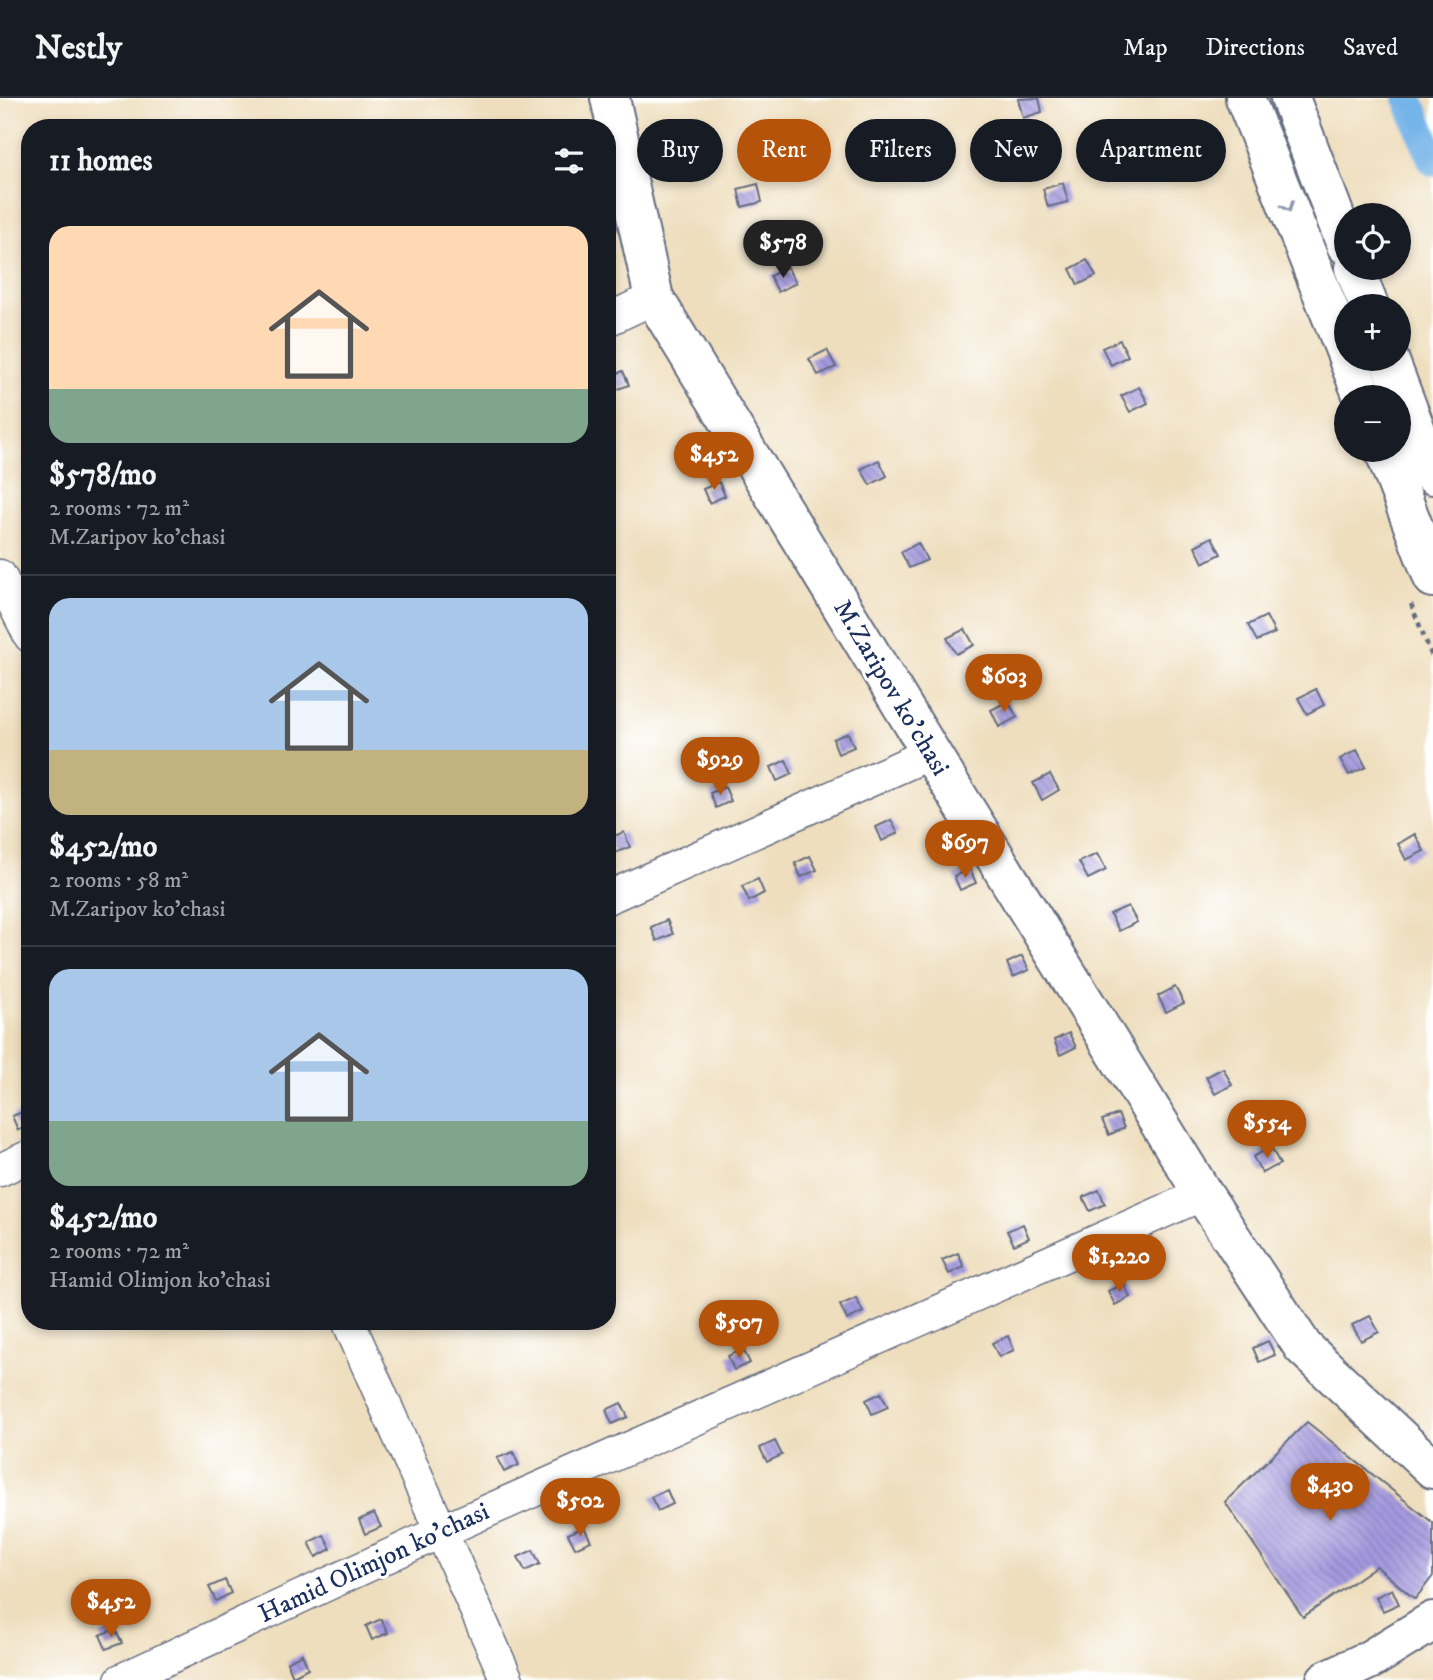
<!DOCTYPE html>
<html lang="en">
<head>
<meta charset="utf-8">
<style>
  :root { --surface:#171b24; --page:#242831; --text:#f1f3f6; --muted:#9ea1a6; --line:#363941; --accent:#b45309 }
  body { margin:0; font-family:"IM FELL DW Pica",serif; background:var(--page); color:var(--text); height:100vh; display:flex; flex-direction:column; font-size:26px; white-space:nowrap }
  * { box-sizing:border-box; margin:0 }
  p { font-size:23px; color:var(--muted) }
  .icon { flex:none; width:38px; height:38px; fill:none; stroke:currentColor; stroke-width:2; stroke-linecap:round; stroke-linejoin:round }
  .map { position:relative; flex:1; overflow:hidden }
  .panel { position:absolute; left:21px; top:21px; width:595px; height:1211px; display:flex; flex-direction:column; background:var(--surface); border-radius:28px; box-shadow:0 4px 10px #0003 }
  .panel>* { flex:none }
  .banner { position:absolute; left:637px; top:21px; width:665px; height:63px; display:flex; gap:14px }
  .tools { position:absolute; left:1334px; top:105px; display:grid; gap:14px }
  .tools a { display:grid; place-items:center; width:77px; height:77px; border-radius:50%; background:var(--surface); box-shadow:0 4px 10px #0003; font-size:35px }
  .price { position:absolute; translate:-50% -60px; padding:0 16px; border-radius:24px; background:var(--accent); color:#fff; font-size:23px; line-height:46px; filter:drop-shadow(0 2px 4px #0008) }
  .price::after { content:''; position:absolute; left:50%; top:42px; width:21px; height:16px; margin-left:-10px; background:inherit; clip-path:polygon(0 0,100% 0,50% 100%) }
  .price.on { background:#222; color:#fff }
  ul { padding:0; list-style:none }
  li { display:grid; align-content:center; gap:14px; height:371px; padding:0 28px }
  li+li { border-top:2px solid var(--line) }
  li span { display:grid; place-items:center; height:217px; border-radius:21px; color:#555 }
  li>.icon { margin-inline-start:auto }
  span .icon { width:126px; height:126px; fill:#fffc; stroke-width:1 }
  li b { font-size:30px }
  h2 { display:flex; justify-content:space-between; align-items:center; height:84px; padding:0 28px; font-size:30px }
  .pill { padding:0 24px; border-radius:32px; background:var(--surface); box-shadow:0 4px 10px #0003; font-size:24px; line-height:63px }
  .pill.on { background:var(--accent); color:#fff }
  header { display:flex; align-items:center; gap:42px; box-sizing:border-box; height:98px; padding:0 35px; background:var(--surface); border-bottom:2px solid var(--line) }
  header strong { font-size:33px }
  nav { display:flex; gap:38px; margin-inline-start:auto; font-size:24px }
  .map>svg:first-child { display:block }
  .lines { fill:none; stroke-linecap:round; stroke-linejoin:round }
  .canal { stroke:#74b4e8; stroke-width:30 }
  .building { fill:url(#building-back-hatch) }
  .minor-casing { stroke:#656c7f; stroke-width:35 }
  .tertiary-casing { stroke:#656c7f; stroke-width:42 }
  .path { stroke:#656c7f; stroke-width:4.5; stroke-dasharray:5 5; stroke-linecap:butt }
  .minor { stroke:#fff; stroke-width:32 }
  .tertiary { stroke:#fff; stroke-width:38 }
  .oneway { stroke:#8d97ae }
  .labels { text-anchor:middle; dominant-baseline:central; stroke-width:6; stroke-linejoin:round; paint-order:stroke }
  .street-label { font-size:26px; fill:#1b2f5e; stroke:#fff }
</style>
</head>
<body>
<header>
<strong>Nestly</strong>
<nav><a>Map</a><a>Directions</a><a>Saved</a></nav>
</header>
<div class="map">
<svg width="1433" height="1582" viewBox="0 0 1433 1582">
  <defs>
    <pattern id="building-back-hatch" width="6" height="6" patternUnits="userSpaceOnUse" patternTransform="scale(1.75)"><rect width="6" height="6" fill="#a59adf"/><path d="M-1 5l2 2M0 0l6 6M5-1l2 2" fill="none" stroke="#867eb8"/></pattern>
  </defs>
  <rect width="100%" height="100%" fill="#fff"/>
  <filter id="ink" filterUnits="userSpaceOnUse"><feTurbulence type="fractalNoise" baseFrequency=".0143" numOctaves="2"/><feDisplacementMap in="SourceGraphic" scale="14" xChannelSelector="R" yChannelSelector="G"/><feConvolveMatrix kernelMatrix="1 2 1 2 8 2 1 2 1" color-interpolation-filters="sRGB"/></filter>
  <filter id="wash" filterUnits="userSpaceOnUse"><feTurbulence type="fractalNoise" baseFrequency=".00686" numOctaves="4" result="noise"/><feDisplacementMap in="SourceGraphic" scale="28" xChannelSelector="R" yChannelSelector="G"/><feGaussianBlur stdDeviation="1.57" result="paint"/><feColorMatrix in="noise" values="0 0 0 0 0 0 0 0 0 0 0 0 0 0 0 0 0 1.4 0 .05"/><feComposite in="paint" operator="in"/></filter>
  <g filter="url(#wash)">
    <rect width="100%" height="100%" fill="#eedebd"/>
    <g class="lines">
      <path class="canal" d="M1408,0l25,63"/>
    </g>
    <g id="blocks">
      <g class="building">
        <path d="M1039,0l3,14 -19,6 -5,-19z"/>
        <path d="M1063,85l5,19 -20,5 -5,-18z"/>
        <path d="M758,86l4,18 -20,5 -4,-18z"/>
        <path d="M1087,162l9,16 -18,9 -8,-16z"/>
        <path d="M787,169l9,16 -18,9 -8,-16z"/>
        <path d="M1120,242l8,16 -17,9 -9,-17z"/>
        <path d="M827,252l9,17 -18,8 -9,-16z"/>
        <path d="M623,273l6,14 -16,6 -5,-14z"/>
        <path d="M1139,289l9,16 -18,9 -9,-16z"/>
        <path d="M879,362l8,16 -17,9 -9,-16z"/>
        <path d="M719,384l6,14 -16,7 -6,-14z"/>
        <path d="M1212,439l9,17 -18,9 -8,-17z"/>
        <path d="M918,445l9,17 -18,8 -8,-16z"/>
        <path d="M1266,518l9,17 -18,8 -9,-16z"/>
        <path d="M965,531l9,16 -18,9 -9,-16z"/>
        <path d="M1316,591l8,16 -17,9 -9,-16z"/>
        <path d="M1008,603l9,16 -18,10 -8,-17z"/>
        <path d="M848,635l6,14 -16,7 -5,-15z"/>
        <path d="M1357,652l9,17 -17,8 -9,-16z"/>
        <path d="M786,662l6,14 -15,7 -6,-14z"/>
        <path d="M1050,676l9,16 -17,10 -9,-17z"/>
        <path d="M725,689l6,14 -15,7 -6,-15z"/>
        <path d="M891,722l7,13 -16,8 -6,-14z"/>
        <path d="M624,734l6,15 -15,6 -6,-15z"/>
        <path d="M1415,736l9,17 -18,9 -8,-16z"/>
        <path d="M1097,756l9,16 -18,9 -9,-17z"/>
        <path d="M810,758l7,14 -16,7 -6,-14z"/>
        <path d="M970,771l6,14 -16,7 -6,-14z"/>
        <path d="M758,781l6,14 -15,8 -7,-15z"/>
        <path d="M1128,808l9,16 -18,9 -9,-17z"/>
        <path d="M667,822l6,14 -16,7 -6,-14z"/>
        <path d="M1022,858l7,14 -16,7 -6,-14z"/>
        <path d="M1175,889l9,16 -18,9 -8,-16z"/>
        <path d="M1069,935l7,14 -16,8 -6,-15z"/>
        <path d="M1223,970l9,17 -17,9 -9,-17z"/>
        <path d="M28,1012l2,16 -12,4 -6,-14z"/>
        <path d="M1118,1016l6,14 -15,7 -7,-15z"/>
        <path d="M1271,1049l9,17 -18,9 -9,-16z"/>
        <path d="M1099,1092l6,14 -15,7 -7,-14z"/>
        <path d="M1023,1126l6,14 -15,7 -7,-14z"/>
        <path d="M958,1155l6,14 -15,7 -7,-14z"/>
        <path d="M1124,1186l6,13 -15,8 -7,-14z"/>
        <path d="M856,1200l7,14 -16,8 -7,-15z"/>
        <path d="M1370,1218l9,16 -18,9 -9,-16z"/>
        <path d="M1008,1238l6,14 -15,7 -7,-14z"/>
        <path d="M1268,1243l7,14 -16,7 -6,-14z"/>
        <path d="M743,1251l7,14 -16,7 -6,-14z"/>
        <path d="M881,1295l7,14 -16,7 -6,-14z"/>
        <path d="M621,1305l7,14 -16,7 -6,-14z"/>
        <path d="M1307,1324l126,101v53l-18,23 -39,-33 -73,51 -78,-115z"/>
        <path d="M775,1343l7,14 -15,7 -7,-14z"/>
        <path d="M513,1354l6,13 -15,7 -7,-14z"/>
        <path d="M667,1392l6,14 -15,7 -7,-14z"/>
        <path d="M374,1415l7,14 -16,7 -6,-14z"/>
        <path d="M584,1429l7,14 -16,7 -7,-14z"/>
        <path d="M324,1437l7,14 -15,8 -7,-15z"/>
        <path d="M533,1452l7,14 -15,7 -7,-14z"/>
        <path d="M225,1482l6,13 -15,8 -7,-14z"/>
        <path d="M1392,1491l7,15 -16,7 -7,-14z"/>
        <path d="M381,1521l7,14 -16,7 -6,-14z"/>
        <path d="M115,1531l7,14 -16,6 -6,-14z"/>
        <path d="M302,1556l6,14 -15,8 -6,-14z"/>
      </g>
    </g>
  </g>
  <g filter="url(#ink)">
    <use href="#blocks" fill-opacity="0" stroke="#656c7f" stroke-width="2"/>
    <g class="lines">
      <defs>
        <g id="minor">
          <path d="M607,222l47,-22"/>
          <path d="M0,478l30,60"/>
          <path d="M607,800l324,-145"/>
          <path d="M0,1072l30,-14"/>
          <path d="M348,1223l159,359"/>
          <path d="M121,1582l319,-148 763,-338"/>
        </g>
        <g id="tertiary">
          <path d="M610,0l44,200 277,455 272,441 100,153 130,122"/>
          <path d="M1245,0l101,255"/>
          <path d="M1290,0l56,147"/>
          <path d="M1354,170l15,38"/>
          <path d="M1348,261l15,38"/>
          <path d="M1389,261l44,116"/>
          <path d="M1384,352l49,128"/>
          <path d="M1326,1582l45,-21 62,-38"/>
        </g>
      </defs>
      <use href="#minor" class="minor-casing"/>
      <use href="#tertiary" class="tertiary-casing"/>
      <g class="path">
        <path d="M1341,324l5,13"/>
        <path d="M1411,506l22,55"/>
      </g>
      <use href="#minor" class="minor"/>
      <use href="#tertiary" class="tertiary"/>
    </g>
    <defs><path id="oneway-chevron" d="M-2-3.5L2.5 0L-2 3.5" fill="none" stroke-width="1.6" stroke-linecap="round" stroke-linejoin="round" transform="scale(1.75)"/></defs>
    <use class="oneway" href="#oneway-chevron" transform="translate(1288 109) rotate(68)"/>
  </g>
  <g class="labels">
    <g class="street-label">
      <text transform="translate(891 590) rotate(59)">M.Zaripov ko'chasi</text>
      <text transform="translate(374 1465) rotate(-25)">Hamid Olimjon ko'chasi</text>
    </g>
  </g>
</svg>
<div class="tools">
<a><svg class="icon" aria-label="locate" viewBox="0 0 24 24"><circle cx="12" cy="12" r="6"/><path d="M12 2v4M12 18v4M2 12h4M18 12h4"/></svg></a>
<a>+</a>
<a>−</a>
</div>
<b class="price on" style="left:783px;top:182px">$578</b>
<b class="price" style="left:714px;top:394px">$452</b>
<b class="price" style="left:1004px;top:616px">$603</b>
<b class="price" style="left:720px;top:699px">$929</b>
<b class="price" style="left:965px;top:782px">$697</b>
<b class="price" style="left:1267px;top:1062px">$554</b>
<b class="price" style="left:1119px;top:1196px">$1,220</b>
<b class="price" style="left:739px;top:1262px">$507</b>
<b class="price" style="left:1330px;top:1425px">$430</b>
<b class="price" style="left:580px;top:1440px">$502</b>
<b class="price" style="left:111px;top:1541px">$452</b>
<div class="banner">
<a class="pill">Buy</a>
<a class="pill on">Rent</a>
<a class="pill">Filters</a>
<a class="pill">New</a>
<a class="pill">Apartment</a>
</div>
<section class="panel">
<h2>11 homes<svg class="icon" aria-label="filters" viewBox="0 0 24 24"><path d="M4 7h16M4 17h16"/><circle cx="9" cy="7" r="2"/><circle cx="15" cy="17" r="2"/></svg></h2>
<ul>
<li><span style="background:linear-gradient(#ffd9b3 75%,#7fa58c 0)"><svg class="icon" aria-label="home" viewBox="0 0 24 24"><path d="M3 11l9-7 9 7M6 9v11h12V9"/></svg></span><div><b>$578/mo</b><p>2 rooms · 72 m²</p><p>M.Zaripov ko'chasi</p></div></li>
<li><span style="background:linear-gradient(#a9c7e8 70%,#c2b280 0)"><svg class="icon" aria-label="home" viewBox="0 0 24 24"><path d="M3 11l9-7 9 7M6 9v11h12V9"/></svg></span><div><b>$452/mo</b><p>2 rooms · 58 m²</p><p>M.Zaripov ko'chasi</p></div></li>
<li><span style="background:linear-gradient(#a9c7e8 70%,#7fa58c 0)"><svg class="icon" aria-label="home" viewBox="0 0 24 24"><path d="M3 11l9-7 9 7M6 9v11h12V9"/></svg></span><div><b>$452/mo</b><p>2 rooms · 72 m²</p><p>Hamid Olimjon ko'chasi</p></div></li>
</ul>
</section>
</div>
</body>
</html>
